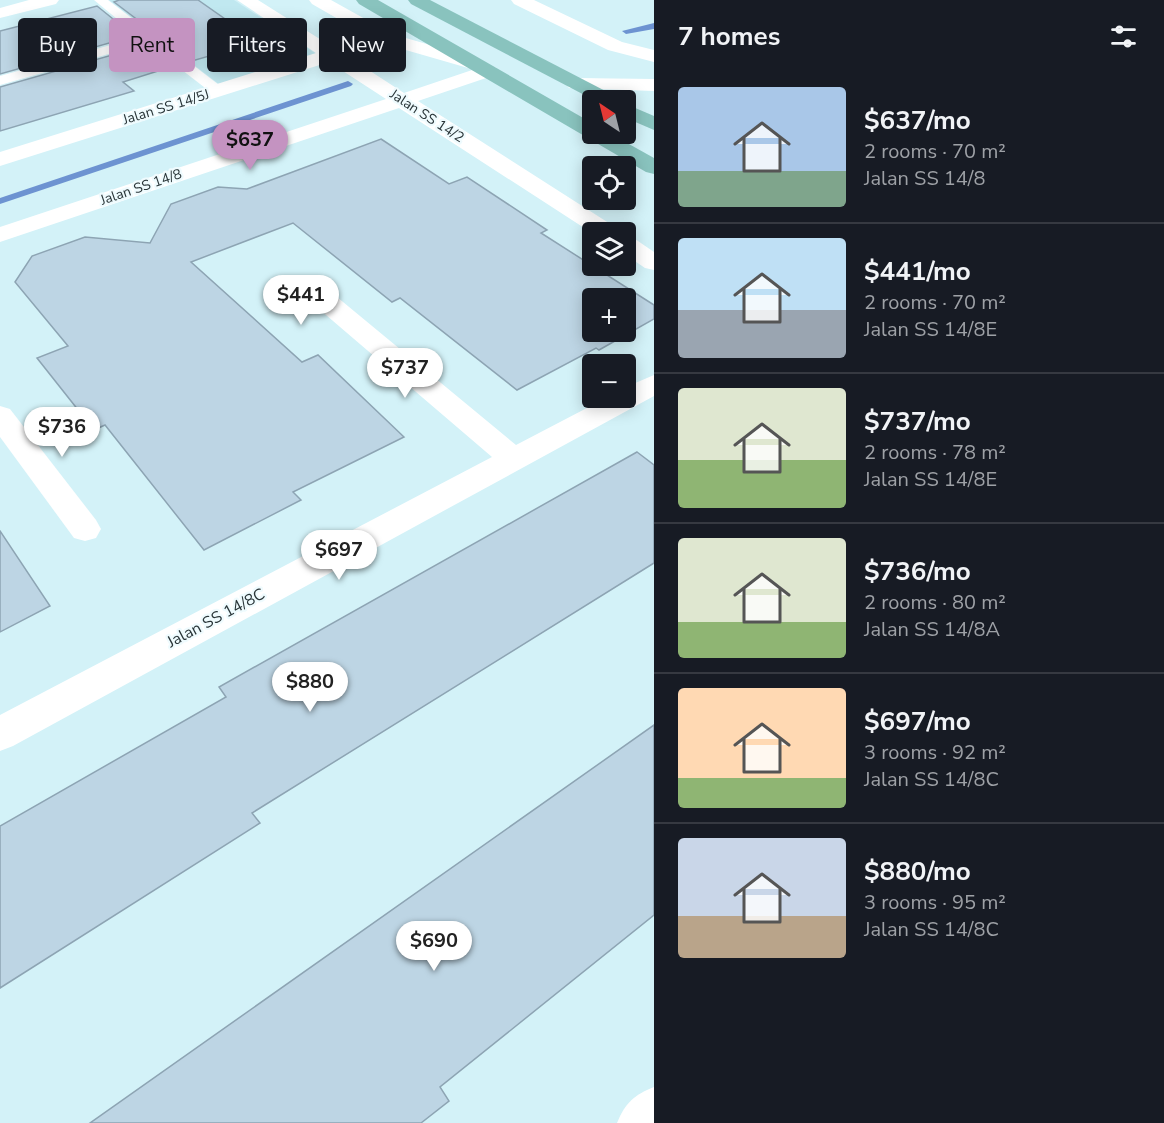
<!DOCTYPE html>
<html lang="en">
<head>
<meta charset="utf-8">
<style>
  :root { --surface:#171b24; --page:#20242c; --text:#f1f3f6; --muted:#9ea1a6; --line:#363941; --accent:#c493c1 }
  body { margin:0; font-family:"Nunito Sans",sans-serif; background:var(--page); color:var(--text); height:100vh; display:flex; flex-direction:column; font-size:22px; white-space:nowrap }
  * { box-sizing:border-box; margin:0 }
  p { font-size:20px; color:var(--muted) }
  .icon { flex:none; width:33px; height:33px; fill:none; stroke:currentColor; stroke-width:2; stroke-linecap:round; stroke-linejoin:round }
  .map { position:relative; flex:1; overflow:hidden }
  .side { display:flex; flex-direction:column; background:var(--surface); width:510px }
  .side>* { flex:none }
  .guide { position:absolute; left:18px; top:18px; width:546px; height:54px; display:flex; gap:12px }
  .needle { width:39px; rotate:325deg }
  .fabs { position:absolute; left:582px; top:90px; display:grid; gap:12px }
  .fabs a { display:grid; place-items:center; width:54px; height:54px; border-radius:6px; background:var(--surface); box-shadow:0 3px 15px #0003; font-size:30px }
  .price { position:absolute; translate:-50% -51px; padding:0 14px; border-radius:21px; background:#fff; color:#222; font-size:20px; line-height:39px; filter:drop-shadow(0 2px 3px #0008) }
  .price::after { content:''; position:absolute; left:50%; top:36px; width:18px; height:14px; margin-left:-9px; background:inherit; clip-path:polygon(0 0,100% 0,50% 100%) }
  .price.active { background:var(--accent); color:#111 }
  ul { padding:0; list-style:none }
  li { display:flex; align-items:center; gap:18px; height:150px; padding:0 24px }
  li+li { border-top:2px solid var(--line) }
  li span { display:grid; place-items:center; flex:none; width:168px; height:120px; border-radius:6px; color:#555 }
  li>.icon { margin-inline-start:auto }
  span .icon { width:72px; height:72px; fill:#fffc; stroke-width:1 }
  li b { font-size:26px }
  h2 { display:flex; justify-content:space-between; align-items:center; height:72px; padding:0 24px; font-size:26px }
  .chip { padding:0 21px; border-radius:6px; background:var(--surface); box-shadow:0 3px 15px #0003; font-size:21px; line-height:54px }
  .chip.active { background:var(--accent); color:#111 }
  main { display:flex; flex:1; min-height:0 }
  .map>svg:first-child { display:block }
  .built { fill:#c0e8f0 }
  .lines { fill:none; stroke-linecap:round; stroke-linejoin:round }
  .stream { fill:#6d93d1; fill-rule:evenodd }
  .building { fill:#bdd5e4; stroke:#8da4b3; stroke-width:1.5; fill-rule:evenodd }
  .lane { fill:#fff; fill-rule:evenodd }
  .street { fill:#fff; fill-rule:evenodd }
  .secondary { fill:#fff; fill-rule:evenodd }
  .primary { fill:#89c3be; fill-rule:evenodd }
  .labels { text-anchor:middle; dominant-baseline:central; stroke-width:4.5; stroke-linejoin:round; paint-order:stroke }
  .far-street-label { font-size:14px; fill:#293538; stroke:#effbfe }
  .street-label { font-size:16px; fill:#293538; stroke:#effbfe }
</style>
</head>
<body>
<main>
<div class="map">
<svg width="654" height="1123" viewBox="0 0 654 1123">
  <rect width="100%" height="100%" fill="#d3f2f8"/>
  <path class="built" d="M109,0h125l84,55 -98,30z"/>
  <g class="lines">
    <g class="stream">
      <path d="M654,23v6l-28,5 -4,-3z"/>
      <path d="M348,81l5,3 -2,2 -351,118v-6z"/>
    </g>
  </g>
  <g class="building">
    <path d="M119,0h79l60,42 -66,19 -78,-59z"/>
    <path d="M97,6l37,30 -134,38v-43z"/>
    <path d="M147,45l27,21 -51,16 11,9 -134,40v-44z"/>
    <path d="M381,139l68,45 18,-7 80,53 -6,3 113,72v14l-55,31 -3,-2 -79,42 -117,-92 -8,4 -99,-79 -102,39 111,100 16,-7 86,82 -111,55 8,8 -97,50 -99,-125 -11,5 -57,-72 31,-12 -53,-64 17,-26 53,-19 65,6 21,-39 47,-17 29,2zM592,298h34v34h-34z"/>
    <path d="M637,452l17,13v98l-402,250 8,10 -260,165v-162l226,-129 -7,-10z"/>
    <path d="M0,531l50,75 -50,26z"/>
    <path d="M654,725v190l-214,172 9,14 -28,22h-331z"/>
  </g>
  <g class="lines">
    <path class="lane" d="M94,0h14l115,88 2,3 -2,3h-10l-66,-51 -147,42v-9l139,-39z"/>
    <g class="street">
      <path d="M29,0h30l-3,4 -56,14v-10z"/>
      <path d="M237,0h21l76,48 51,-16 7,2 2,4 -2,4 -45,14 57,37 77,-26h14l3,4 -3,4 -77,26 197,126 4,5 -27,1 -193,-125 -399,134v-15l386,-128 -57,-37 -329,104v-14l316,-99z"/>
      <path d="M511,0h23l88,42 32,8v12l-46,-12 -94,-46z"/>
      <path d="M626,237l9,2 19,13v18l-9,-2 -19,-13z"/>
      <path d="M328,295l9,2 179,148 90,-47h20v-11l28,-12v21l-641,350 -13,5v-36l492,-258 -173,-148 -4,-6 4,-6z"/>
      <path d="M0,406l10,3 86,111 5,9 -5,9 -11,3 -11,-3 -74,-101z"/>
      <path d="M654,1087v36h-37c8,-20 17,-28 37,-36z"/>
    </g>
    <g class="secondary">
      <path d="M309,0h22l61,34 90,26 3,4 -3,4 -7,2 -97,-28 -66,-38z"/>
      <path d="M576,78l78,1v12l-85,-3 -3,-4 3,-4z"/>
    </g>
    <g class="primary">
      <path d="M356,0h22l214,123v11h19l43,24v16l-8,-2 -287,-168z"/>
      <path d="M408,0h22l185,96 3,4h-24l-183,-96z"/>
      <path d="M626,104l28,12v14l-28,-12z"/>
    </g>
  </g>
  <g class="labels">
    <g class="far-street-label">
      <text transform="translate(166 107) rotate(-17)">Jalan SS 14/5J</text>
      <text transform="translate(427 116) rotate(33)">Jalan SS 14/2</text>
      <text transform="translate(141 187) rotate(-19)">Jalan SS 14/8</text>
    </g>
    <g class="street-label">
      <text transform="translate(216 618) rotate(-28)">Jalan SS 14/8C</text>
    </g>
  </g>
</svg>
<div class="fabs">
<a><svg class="needle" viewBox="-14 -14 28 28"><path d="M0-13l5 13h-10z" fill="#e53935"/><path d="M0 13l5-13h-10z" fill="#9ea1a6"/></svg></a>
<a><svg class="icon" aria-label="locate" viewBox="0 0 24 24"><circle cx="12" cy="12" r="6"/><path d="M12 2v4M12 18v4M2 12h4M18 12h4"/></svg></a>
<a><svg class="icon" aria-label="layers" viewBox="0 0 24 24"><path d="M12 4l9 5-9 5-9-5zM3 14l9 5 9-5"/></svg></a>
<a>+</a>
<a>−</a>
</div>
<b class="price active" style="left:250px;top:171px">$637</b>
<b class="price" style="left:301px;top:326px">$441</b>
<b class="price" style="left:405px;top:399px">$737</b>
<b class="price" style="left:62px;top:458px">$736</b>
<b class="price" style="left:339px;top:581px">$697</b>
<b class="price" style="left:310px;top:713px">$880</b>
<b class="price" style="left:434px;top:972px">$690</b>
<div class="guide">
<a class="chip">Buy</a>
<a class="chip active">Rent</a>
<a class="chip">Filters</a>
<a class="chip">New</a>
</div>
</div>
<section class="side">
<h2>7 homes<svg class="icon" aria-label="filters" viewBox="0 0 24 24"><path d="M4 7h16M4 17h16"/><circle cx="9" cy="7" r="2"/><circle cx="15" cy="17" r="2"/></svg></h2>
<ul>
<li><span style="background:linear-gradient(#a9c7e8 70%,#7fa58c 0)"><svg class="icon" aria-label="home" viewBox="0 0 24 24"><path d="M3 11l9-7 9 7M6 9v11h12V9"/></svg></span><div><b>$637/mo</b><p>2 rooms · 70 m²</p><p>Jalan SS 14/8</p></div></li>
<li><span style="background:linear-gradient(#bfe0f5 60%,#9aa5b1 0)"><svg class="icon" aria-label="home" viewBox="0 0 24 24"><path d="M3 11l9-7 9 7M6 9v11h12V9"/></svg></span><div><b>$441/mo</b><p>2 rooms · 70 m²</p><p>Jalan SS 14/8E</p></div></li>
<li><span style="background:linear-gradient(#dfe7d0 60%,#8fb573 0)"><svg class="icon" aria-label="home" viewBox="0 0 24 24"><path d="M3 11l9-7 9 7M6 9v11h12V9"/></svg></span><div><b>$737/mo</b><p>2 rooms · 78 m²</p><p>Jalan SS 14/8E</p></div></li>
<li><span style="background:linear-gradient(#dfe7d0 70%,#8fb573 0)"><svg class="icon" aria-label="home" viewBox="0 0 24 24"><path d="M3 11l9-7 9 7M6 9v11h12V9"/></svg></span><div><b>$736/mo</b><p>2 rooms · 80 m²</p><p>Jalan SS 14/8A</p></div></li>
<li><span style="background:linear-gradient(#ffd9b3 75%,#8fb573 0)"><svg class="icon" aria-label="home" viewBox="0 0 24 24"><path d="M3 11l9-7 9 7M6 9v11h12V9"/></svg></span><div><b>$697/mo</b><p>3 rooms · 92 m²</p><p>Jalan SS 14/8C</p></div></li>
<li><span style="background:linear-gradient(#c9d6e8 65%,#b9a48a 0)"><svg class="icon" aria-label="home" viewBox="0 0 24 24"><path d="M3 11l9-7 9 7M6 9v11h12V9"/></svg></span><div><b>$880/mo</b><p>3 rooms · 95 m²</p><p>Jalan SS 14/8C</p></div></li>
</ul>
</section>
</main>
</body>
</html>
